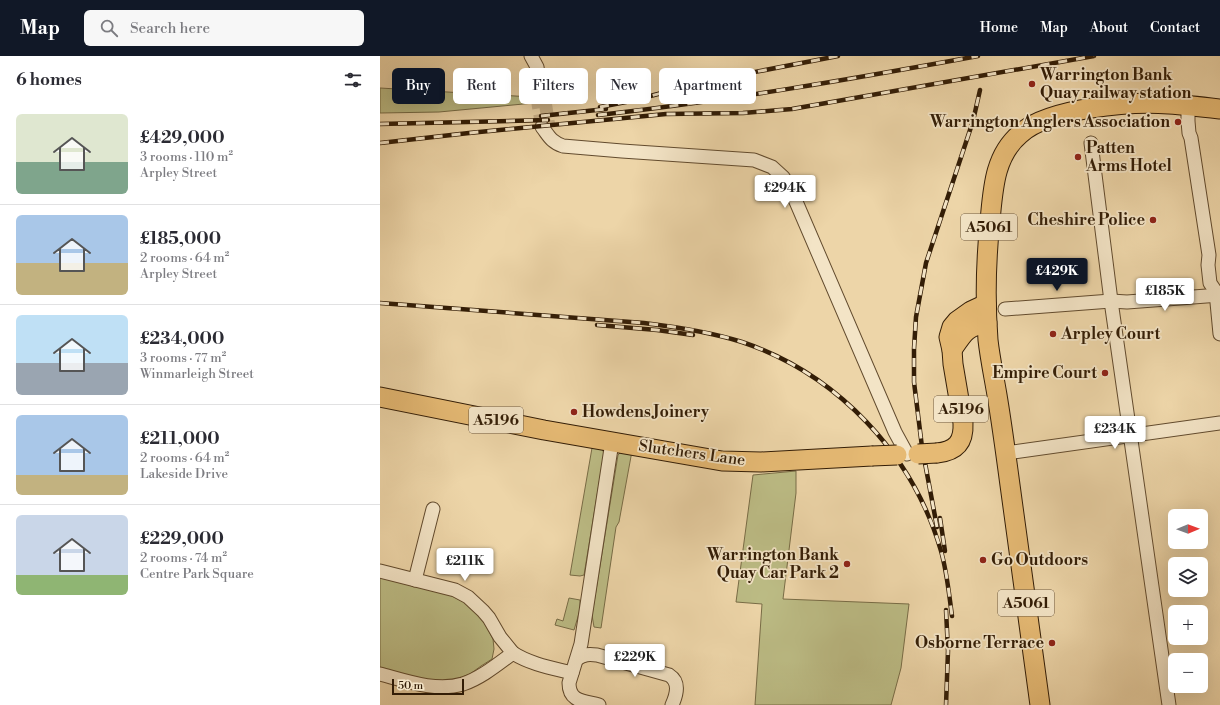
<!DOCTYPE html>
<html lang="en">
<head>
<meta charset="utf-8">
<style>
  :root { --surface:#fff; --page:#f7f7f7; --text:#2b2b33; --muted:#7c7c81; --line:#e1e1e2; --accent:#111827 }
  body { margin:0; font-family:"Libre Bodoni",serif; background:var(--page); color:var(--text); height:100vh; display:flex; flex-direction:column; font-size:15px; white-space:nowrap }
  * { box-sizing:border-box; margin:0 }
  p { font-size:13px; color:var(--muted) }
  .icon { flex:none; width:22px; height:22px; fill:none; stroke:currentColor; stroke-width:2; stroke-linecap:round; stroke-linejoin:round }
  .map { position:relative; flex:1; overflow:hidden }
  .details { display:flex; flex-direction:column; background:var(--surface); width:380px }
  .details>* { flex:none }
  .guide { position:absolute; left:12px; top:12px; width:380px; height:36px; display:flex; gap:8px }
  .needle { width:26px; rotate:89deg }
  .controls { position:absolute; left:788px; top:453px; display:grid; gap:8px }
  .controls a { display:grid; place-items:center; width:40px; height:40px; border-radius:6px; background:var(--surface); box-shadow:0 4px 16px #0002; font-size:20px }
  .scale { position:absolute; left:12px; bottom:10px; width:72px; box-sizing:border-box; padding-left:4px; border:2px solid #331d06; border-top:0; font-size:11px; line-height:14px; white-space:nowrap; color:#331d06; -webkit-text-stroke:3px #f3e4c6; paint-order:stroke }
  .price { position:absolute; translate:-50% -34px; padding:0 9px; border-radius:4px; background:#fff; color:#222; font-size:13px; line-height:26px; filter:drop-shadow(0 1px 2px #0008) }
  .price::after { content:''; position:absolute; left:50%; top:24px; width:12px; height:9px; margin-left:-6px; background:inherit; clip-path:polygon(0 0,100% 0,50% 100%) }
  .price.current { background:var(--accent); color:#fff }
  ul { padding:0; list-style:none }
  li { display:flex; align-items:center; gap:12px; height:100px; padding:0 16px }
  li+li { border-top:1px solid var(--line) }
  li span { display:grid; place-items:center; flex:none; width:112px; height:80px; border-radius:6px; color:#555 }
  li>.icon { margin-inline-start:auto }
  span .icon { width:48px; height:48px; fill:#fffc; stroke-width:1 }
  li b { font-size:17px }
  h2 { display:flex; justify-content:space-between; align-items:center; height:48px; padding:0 16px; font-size:17px }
  .chip { padding:0 14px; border-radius:6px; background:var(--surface); box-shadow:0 4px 16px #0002; font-size:14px; line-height:36px }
  .chip.current { background:var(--accent); color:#fff }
  header { display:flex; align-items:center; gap:24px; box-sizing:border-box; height:56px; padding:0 20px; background:var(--accent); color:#fff }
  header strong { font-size:19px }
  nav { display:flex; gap:22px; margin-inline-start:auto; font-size:14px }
  .search { width:280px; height:36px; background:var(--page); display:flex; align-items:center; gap:10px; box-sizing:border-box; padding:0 14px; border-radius:6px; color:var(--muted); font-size:15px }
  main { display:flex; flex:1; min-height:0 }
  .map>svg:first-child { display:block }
  .green { fill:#bcbc85; stroke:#786c46 }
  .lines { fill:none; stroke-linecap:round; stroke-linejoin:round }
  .minor-tunnel { stroke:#c8b088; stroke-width:13; stroke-dasharray:13 6; stroke-linecap:butt }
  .minor-casing { stroke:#624b2e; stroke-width:15 }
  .highway-casing { stroke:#331d06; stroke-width:21 }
  .minor { stroke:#f3e4c6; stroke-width:13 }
  .highway { stroke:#e6ba74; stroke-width:19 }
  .rail-casing { stroke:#331d06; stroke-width:4.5 }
  .rail { stroke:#f3e4c6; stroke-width:3; stroke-dasharray:9; stroke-linecap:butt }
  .highway-bridge-casing { stroke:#331d06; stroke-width:21; stroke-linecap:butt }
  .highway-bridge { stroke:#e6ba74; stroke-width:19 }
  .poi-dot { fill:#8f2418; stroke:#f3e4c6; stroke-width:1.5 }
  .labels { text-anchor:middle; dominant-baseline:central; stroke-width:3.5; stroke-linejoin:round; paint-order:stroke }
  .shield { fill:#f3e4c6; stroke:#6d5940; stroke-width:1 }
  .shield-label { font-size:15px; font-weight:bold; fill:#331d06 }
  .poi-label { font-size:16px; font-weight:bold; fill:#331d06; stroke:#f3e4c6; text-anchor:start }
  .street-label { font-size:16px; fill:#331d06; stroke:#f3e4c6 }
</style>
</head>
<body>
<header>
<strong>Map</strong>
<div class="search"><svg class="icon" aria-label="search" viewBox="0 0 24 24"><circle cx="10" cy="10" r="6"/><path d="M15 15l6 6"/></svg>Search here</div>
<nav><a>Home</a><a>Map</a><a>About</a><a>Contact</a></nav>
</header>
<main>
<section class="details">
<h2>6 homes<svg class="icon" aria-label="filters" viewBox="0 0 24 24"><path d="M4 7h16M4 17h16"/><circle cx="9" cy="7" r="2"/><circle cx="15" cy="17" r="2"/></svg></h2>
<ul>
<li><span style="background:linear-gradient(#dfe7d0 60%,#7fa58c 0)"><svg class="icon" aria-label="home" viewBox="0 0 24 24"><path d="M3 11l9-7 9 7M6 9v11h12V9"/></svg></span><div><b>£429,000</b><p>3 rooms · 110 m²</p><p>Arpley Street</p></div></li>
<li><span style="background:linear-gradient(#a9c7e8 60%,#c2b280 0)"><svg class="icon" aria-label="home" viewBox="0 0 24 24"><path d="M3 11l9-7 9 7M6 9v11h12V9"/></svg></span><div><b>£185,000</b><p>2 rooms · 64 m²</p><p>Arpley Street</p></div></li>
<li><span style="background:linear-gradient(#bfe0f5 60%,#9aa5b1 0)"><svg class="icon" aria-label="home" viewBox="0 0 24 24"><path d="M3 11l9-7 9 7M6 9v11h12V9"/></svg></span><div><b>£234,000</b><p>3 rooms · 77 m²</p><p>Winmarleigh Street</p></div></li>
<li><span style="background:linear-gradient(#a9c7e8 75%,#c2b280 0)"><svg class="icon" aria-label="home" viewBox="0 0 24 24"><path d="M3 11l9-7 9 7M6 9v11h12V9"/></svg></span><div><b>£211,000</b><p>2 rooms · 64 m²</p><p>Lakeside Drive</p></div></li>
<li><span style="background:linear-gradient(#c9d6e8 75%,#8fb573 0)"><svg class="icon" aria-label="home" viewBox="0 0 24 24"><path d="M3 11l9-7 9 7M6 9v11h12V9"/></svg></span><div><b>£229,000</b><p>2 rooms · 74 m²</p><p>Centre Park Square</p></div></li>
</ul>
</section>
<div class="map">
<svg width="840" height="649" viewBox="0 0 840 649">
  <rect width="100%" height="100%" fill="#edd5a8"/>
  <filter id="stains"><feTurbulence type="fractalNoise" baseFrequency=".005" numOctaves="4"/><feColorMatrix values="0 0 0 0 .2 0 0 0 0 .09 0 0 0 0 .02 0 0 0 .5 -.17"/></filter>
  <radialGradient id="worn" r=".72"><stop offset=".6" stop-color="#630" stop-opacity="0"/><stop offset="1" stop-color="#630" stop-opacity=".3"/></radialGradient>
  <g class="green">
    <path d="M0,32l152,9 2,6 -95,9 -59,1z"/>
    <path d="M212,392l10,1 2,4 -20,122 -4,1 -10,-1z"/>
    <path d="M252,395l-13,71 -3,5 -15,101 -7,-1 -2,-12 26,-160 3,-3z"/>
    <path d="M416,415v22l-13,106 126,5 -8,64 -10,37h-136l7,-101 -26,-2 17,-127z"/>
    <path d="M0,520l66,17 22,11 12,11 13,24 1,10 -2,10 -11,7 -11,8 -17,6 -16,1 -14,-2 -43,-11z"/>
    <path d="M189,542l11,2v10l-6,20 -19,-5 2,-6 6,2z"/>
  </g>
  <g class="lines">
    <path class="minor-tunnel" d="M162,71l-4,-23 2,-7 5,4 4,26"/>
    <defs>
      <g id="minor">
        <path d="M151,0l6,11 3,18"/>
        <path d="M808,50v15l1,12 2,5 18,117 -1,10 2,18 6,9 4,42"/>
        <path d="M162,71c7,9 9,15 21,19l59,5 132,9 18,7 11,10 8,13 104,242 12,22"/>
        <path d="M711,87l20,158 58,404"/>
        <path d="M625,253l106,-8 16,1 93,-7"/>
        <path d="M626,397l214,-30"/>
        <path d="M0,515l75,19 13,7 15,14 6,7 11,19 13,16"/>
        <path d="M35,524l18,-71"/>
        <path d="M197,603c7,-5 12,-5 20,-4l72,20c11,7 8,19 3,30"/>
        <path d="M0,618c26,7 56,18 83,10 18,-6 35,-20 50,-31 17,11 39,15 59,20"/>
        <path d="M219,649c-15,-4 -30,-3 -30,-22l12,-39 31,-202"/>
      </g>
      <g id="highway">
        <path d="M572,294c12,-18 14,-23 35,-27"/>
        <path d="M0,341l164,33 178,31 39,1 111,-6"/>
        <path d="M557,397c19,-2 27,-11 26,-30l-10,-59 -1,-14 -3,-13 3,-10 5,-6 14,-10 15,-7"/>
        <path d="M660,649c-10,-73 -20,-147 -30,-220 -4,-30 -8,-60 -13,-90 -3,-18 -7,-37 -9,-55 -3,-39 -2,-80 2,-119 3,-31 4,-65 30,-87 28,-26 111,-33 149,-30 17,1 34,3 51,5"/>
      </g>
    </defs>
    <use href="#minor" class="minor-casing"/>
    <use href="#highway" class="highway-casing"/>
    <use href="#minor" class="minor"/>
    <use href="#highway" class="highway"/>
    <defs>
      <g id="rail">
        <path d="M220,51l31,-6 77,-20 130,-25"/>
        <path d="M218,59c127,-14 254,-36 380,-59"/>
        <path d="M161,60l65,-7"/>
        <path d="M0,68l168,-4"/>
        <path d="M0,87l89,-10 197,-19 77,-1 49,-4 302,-53"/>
        <path d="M0,247l264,20c33,4 66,9 98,19 95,32 171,112 199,209 6,21 8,43 11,65"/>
        <path d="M217,269l60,5 36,5"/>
        <path d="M560,462l5,33"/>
        <path d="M557,471l-15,-80 -8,-65v-33l2,-32 10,-54 47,-142 7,-31"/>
        <path d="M566,554l2,41 -2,54"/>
      </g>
    </defs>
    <use href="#rail" class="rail-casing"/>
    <use href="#rail" class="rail"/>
    <defs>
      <g id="highway-bridge">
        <path d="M538,398l19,-1"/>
        <path d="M492,400l25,-1"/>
      </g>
    </defs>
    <use href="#highway-bridge" class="highway-bridge-casing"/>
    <use href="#highway-bridge" class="highway-bridge"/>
  </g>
  <g class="poi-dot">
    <circle cx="652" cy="28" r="4"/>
    <circle cx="798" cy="66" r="4"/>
    <circle cx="698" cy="101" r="4"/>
    <circle cx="773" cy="164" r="4"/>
    <circle cx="673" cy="278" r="4"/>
    <circle cx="725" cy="317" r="4"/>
    <circle cx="194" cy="356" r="4"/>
    <circle cx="603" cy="504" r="4"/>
    <circle cx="467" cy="508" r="4"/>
    <circle cx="672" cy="587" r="4"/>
  </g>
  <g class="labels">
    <g class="shield">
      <rect x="581" y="158" width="56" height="26" rx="3"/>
      <rect x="554" y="340" width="54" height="26" rx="3"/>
      <rect x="89" y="351" width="54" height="26" rx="3"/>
      <rect x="618" y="534" width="56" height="26" rx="3"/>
    </g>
    <g class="shield-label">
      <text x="609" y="171">A5061</text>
      <text x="581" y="353">A5196</text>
      <text x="116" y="364">A5196</text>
      <text x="646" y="547">A5061</text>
    </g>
    <g class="poi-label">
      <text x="660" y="19">Warrington Bank<tspan x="660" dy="18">Quay railway station</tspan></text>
      <text x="790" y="66" text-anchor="end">Warrington Anglers Association</text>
      <text x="706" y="92">Patten<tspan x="706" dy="18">Arms Hotel</tspan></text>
      <text x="765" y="164" text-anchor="end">Cheshire Police</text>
      <text x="681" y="278">Arpley Court</text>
      <text x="717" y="317" text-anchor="end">Empire Court</text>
      <text x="202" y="356">Howdens Joinery</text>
      <text x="459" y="499" text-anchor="end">Warrington Bank<tspan x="459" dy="18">Quay Car Park 2</tspan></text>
      <text x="611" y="504">Go Outdoors</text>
      <text x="664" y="587" text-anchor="end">Osborne Terrace</text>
    </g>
    <g class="street-label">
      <text transform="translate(312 397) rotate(8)">Slutchers Lane</text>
    </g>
  </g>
  <rect width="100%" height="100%" filter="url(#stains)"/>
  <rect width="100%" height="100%" fill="url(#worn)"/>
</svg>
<div class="controls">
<a><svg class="needle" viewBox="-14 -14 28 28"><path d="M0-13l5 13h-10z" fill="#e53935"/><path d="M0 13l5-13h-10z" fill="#7c7c81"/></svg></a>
<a><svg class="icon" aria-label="layers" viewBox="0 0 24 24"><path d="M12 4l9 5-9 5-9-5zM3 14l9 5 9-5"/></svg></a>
<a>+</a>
<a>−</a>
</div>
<div class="scale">50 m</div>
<b class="price" style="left:405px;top:153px">£294K</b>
<b class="price current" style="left:677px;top:236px">£429K</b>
<b class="price" style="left:785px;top:256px">£185K</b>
<b class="price" style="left:735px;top:394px">£234K</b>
<b class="price" style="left:85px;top:526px">£211K</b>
<b class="price" style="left:255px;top:622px">£229K</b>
<div class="guide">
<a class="chip current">Buy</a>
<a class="chip">Rent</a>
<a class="chip">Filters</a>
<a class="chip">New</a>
<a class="chip">Apartment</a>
</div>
</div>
</main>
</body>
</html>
